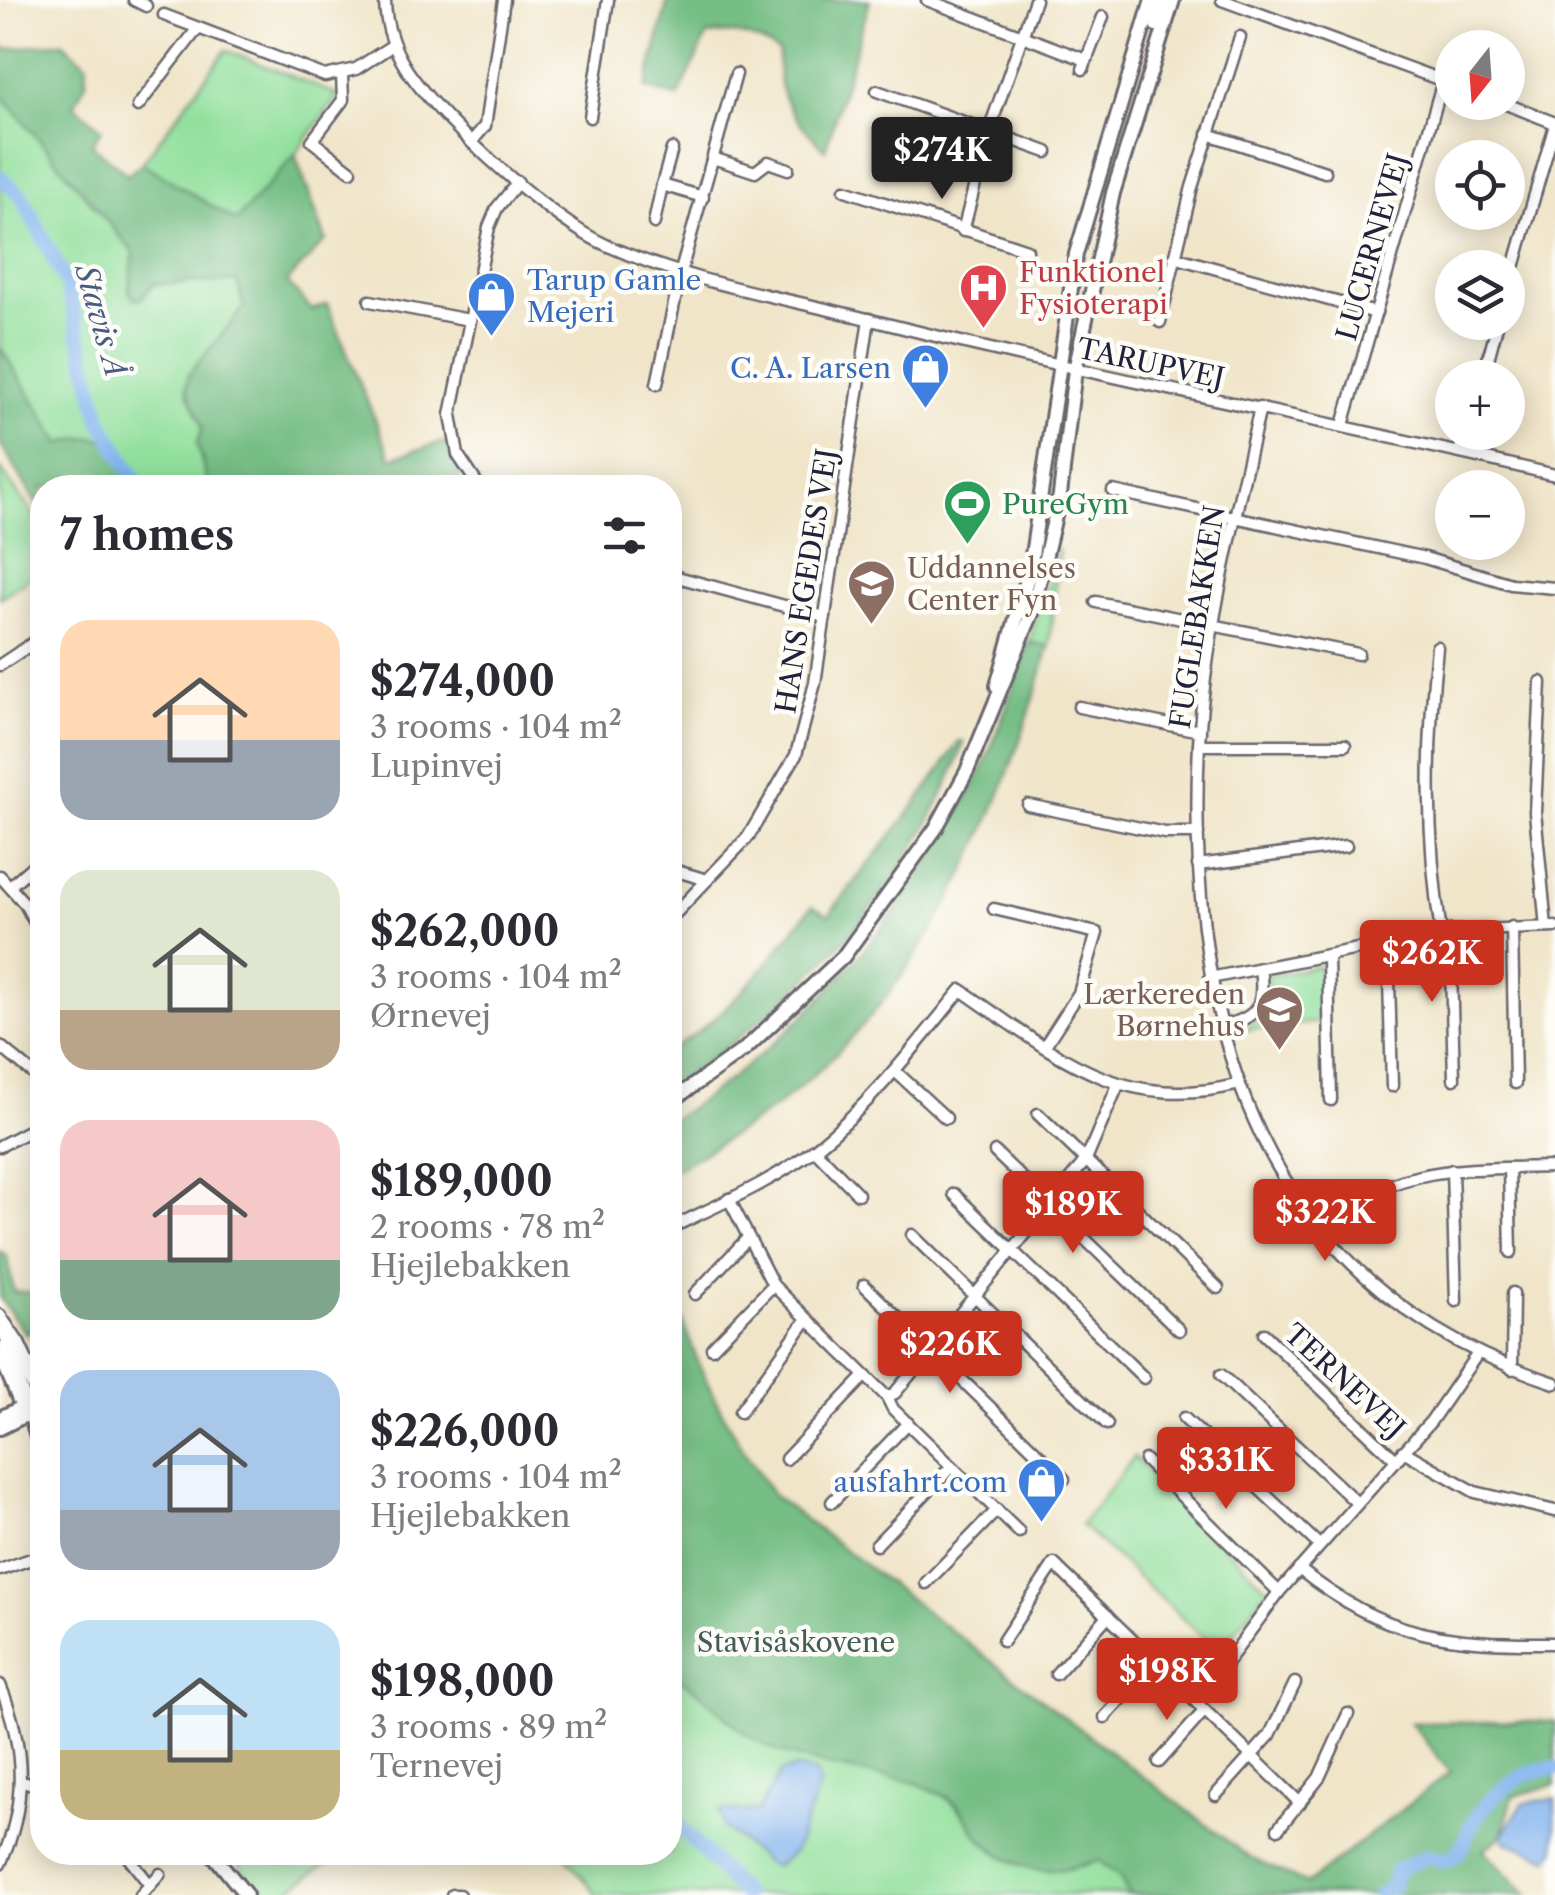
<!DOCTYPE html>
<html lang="en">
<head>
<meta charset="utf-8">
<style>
  :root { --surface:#fff; --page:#f7f7f7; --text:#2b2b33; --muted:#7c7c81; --accent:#c8321e }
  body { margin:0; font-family:"Libre Caslon Text",serif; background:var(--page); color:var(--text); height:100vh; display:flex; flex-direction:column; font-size:38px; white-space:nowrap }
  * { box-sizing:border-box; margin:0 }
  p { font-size:32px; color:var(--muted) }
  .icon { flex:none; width:55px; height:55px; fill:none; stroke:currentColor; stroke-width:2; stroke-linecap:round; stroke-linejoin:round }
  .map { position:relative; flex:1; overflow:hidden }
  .drawer { position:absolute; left:30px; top:475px; width:652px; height:1390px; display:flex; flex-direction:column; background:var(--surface); border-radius:40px; box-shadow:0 5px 25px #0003 }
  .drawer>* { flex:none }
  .needle { width:65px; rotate:197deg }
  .buttons { position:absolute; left:1435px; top:30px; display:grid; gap:20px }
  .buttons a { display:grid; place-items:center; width:90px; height:90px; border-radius:50%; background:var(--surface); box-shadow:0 5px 25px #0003; font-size:50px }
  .price { position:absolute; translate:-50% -85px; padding:0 22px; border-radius:10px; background:var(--accent); color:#fff; font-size:32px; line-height:65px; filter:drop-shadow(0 2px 5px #0008) }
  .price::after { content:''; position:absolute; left:50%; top:60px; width:30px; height:22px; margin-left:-15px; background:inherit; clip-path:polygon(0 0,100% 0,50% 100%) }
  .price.on { background:#222; color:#fff }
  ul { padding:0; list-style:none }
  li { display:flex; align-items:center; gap:30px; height:250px; padding:0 30px }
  li span { display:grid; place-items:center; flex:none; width:280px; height:200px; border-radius:30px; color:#555 }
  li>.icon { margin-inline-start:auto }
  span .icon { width:120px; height:120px; fill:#fffc; stroke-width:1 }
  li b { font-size:42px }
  h2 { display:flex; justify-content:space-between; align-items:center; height:120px; padding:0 30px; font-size:42px }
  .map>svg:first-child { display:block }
  .green { fill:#93e09e; stroke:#5a816c; stroke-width:2.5 }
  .forest { fill:#76be85; stroke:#4c7060; stroke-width:2.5 }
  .water { fill:#82b4ef; stroke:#526b95; stroke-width:2.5 }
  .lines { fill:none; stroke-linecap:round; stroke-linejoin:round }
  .river { stroke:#82b4ef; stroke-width:15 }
  .minor-casing { stroke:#6a666d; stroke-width:15 }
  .major-casing { stroke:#6a666d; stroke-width:18 }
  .minor { stroke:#fff; stroke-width:10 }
  .major { stroke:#fff; stroke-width:12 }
  .labels { text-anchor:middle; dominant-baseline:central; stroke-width:9; stroke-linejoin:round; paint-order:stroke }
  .street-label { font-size:28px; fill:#22223b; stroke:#fdfcf7 }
  .health-label { font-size:28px; fill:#be3a42; stroke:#fdfcf7; text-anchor:start }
  .shop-label { font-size:28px; fill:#366cbe; stroke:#fdfcf7; text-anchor:end }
  .leisure-label { font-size:28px; fill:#27864d; stroke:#fdfcf7; text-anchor:start }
  .education-label { font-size:28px; fill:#785e54; stroke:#fdfcf7; text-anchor:start }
  .park-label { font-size:28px; fill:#445b59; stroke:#fdfcf7 }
  .water-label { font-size:30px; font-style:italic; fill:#485c83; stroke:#fdfcf7 }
</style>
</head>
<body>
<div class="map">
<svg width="1555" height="1895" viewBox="0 0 1555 1895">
  <rect width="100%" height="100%" fill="#fdfcf7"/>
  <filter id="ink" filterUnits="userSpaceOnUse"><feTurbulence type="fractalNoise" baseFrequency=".01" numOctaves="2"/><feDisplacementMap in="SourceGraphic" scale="20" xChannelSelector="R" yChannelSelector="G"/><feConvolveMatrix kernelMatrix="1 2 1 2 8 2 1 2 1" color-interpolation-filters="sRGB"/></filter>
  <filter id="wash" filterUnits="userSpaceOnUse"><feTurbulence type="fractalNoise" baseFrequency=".0048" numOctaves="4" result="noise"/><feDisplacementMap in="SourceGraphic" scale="40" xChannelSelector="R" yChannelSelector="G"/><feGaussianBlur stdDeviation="2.25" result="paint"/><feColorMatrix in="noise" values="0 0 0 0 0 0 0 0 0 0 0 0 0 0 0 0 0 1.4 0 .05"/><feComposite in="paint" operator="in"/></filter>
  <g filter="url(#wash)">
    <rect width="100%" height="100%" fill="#f0e5c9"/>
    <g class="green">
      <path d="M226,50l112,45 -43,60 -59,66 -94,-58z"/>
      <path d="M0,93l134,160 -5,37 12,9 12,-15 84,-4 7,28 -55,66 14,54 -6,15 12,44h-69l-22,-38 -57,-5 -61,-97z"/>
      <path d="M0,468l42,59v42l-42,29z"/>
      <path d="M1059,548l-10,99 -20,-5z"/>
      <path d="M1320,966l3,56 -78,8 24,-28 -1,-26z"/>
      <path d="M1134,1457l134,132 -49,63 -138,-127z"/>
      <path d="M671,1675c33,14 53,46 84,64 55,33 128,23 183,54 38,21 35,53 86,72 24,9 51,5 74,-6l22,18 9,18h-532l-34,-42 107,-1z"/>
      <path d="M231,1853h111l-61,42h-19z"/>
    </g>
    <g class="forest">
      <path d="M668,0h202l-45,150c-30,-31 -52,-53 -46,-98 -21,-14 -47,-23 -72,-16l-29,61 -32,-9z"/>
      <path d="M62,42l25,22 -1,18 -12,23 28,24 -11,15 37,31 14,-12 94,58 59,-66 31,85 -39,42 25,28 15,-6 64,154 55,-17 16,34 -18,13 -235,-1 -12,-44 6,-16 -17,-39 3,-14 55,-66 -7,-27 -84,3 -12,15h-7l-5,-8 5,-38 -134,-160v-49l6,5z"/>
      <path d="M0,347l61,97c49,-19 56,4 79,43l-98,1v25l-42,-70z"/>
      <path d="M1029,642l20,5c-47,170 -125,346 -270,457 -33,25 -73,47 -109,69v-52c134,-85 229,-197 304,-336 23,-44 37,-96 55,-143z"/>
      <path d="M959,741l5,1c-49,145 -168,263 -294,344v-36c59,-34 102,-91 142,-144l17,9c44,-59 92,-111 130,-174z"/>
      <path d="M0,1251l7,6 7,35h17l11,6v14l-15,23 -27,-37z"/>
      <path d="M670,1276c19,82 56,151 104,220l476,362 57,26 143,-112 -39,-49 144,-2v64l-42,11 -11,40 -19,14 45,45h-399l-9,-18 -22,-17c-44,17 -81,14 -117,-21 -10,-9 -14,-24 -23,-33 -11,-11 -28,-17 -42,-23 -51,-12 -114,-17 -159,-42 -32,-18 -53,-54 -87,-66v-225l5,-29 -5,-10z"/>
    </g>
    <g class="water">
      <path d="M795,1768l21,5 4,11 -26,68 -17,13h-8l-45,-38 -5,-16h39l23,-39z"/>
      <path d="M1555,1799v52l-6,7 -41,-15 -6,-7 21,-33z"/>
    </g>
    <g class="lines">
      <g class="river">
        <path d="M0,177l21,18 45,87 35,139 39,67"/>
        <path d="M670,1816l74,79"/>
        <path d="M1380,1895l12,-8 4,-16 31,-15c11,3 20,7 30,-2 9,-8 8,-19 14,-28 15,-27 52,-60 84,-57"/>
      </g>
    </g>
  </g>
  <g filter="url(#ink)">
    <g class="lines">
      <defs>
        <g id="minor">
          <path d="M134,0l12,6"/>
          <path d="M385,0c0,27 11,56 27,77 36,49 139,143 194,168 84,38 180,53 269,76 226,57 454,100 680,154"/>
          <path d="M927,0l159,60"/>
          <path d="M1222,0l230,84"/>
          <path d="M164,15l161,61 31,-7 37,-24"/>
          <path d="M1083,69l20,-52"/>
          <path d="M342,75l1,25 -31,41 39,30"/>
          <path d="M877,91l170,61"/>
          <path d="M1501,102l54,21"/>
          <path d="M138,106l60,-78"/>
          <path d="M590,117l18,-117"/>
          <path d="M1208,134l117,38"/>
          <path d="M473,140l12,-14 19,-126"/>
          <path d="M672,149l-10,36 41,12"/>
          <path d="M713,158l42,14 13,-10 20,7"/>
          <path d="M845,190l182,60"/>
          <path d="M654,223l8,-38"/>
          <path d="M963,231l25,-98 47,-133"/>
          <path d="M1174,257l202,56"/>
          <path d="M1508,288l47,-163"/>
          <path d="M370,301l99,19"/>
          <path d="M1160,322l32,-135 48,-150"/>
          <path d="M1483,378l15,-56"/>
          <path d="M657,384l24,-113 55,-197"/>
          <path d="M1260,408c-25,111 -55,223 -61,336 -14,284 59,543 356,639"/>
          <path d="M1343,425l100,-344"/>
          <path d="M1459,452l6,-20"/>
          <path d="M480,488l-22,-33 -7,-40 38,-188 8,-19 21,-26"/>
          <path d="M1113,491l312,67 86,26 44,4"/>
          <path d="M670,575l155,42"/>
          <path d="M1096,602l262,52"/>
          <path d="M1437,647c-10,97 -11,189 4,286"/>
          <path d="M0,665l42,-28"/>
          <path d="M1541,682l-6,130 11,115"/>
          <path d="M1079,707l121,24"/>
          <path d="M1199,745h146"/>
          <path d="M1028,805l137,28h33"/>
          <path d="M1198,865l148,-19"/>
          <path d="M670,869l37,11"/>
          <path d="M0,876l25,28 17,32"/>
          <path d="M10,886l32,-28"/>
          <path d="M994,909l103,24 -18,60 -35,54"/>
          <path d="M670,919l78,-82 48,-82 19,-72 54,-364"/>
          <path d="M1512,927l3,156"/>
          <path d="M1450,931l4,148"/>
          <path d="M1388,944l4,142"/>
          <path d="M1328,958l3,142"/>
          <path d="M1210,978l240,-47 105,-4"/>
          <path d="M1220,1026c39,-7 45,-21 40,-58"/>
          <path d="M0,1046l42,35"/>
          <path d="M895,1071l51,47"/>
          <path d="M1038,1114l180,174"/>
          <path d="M0,1146l42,-22"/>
          <path d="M814,1149l44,45"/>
          <path d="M995,1152l184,178"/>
          <path d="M1509,1168l2,84"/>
          <path d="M1452,1170l4,131"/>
          <path d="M954,1194l190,184"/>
          <path d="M729,1199l44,86 114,112 8,-4 191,-233 32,-75"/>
          <path d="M675,1226c47,-23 99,-45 141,-78 56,-45 100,-103 145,-158 92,63 157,123 275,95"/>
          <path d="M1319,1229c74,-66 143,-60 236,-62"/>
          <path d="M912,1235l195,189"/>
          <path d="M864,1285l200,194"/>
          <path d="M695,1294l51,-54"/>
          <path d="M0,1315l19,28 23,50"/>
          <path d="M1264,1334l132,126"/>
          <path d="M5,1345l24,64"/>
          <path d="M712,1348l61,-63"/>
          <path d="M1512,1369l1,-76"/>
          <path d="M1221,1375l136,128"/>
          <path d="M887,1397l6,12 126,123"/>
          <path d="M740,1412l65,-90"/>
          <path d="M1184,1418l135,127"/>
          <path d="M1403,1451l72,41 80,19"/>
          <path d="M786,1459l77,-81"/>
          <path d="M1145,1460l134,132"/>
          <path d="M832,1502l76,-79"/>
          <path d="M876,1545l76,-79"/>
          <path d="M1299,1569c87,69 149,75 256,74"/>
          <path d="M0,1570l42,-15"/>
          <path d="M926,1583l71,-73"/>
          <path d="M1003,1641l51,-77 246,239"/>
          <path d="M1056,1674l52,-58"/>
          <path d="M0,1685c25,60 28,120 0,179"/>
          <path d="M1197,1703l82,-111 152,-171 47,-68"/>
          <path d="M1105,1717l51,-55"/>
          <path d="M1159,1762l45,-51"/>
          <path d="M21,1783h21"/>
          <path d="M1216,1795l54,-60 25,-52"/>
          <path d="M1278,1829l41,-51 29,-64"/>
          <path d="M124,1852l26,33"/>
          <path d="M141,1895l19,-21"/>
          <path d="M452,1895h7"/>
        </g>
        <g id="major">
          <path d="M1156,25l7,-25"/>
          <path d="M997,686l33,-117 46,-315 76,-254"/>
          <path d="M670,1102l75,-53 98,-92 93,-129 31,-57 65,-158 28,-118 15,-125 38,-177 60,-193"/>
          <path d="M0,1325l42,78"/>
          <path d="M0,1354l19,46"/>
          <path d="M30,1413l12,42"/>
          <path d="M0,1418l28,-14 11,-12"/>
          <path d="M0,1428l42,-21"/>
          <path d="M211,1852l35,43"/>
        </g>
      </defs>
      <use href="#minor" class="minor-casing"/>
      <use href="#major" class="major-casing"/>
      <use href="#minor" class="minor"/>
      <use href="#major" class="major"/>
    </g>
  </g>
  <defs>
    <symbol id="hospital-pin" viewBox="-11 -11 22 30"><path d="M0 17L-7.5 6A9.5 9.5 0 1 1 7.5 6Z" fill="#e0444e" stroke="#fdfcf7"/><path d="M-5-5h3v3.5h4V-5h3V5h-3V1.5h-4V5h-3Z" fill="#fff"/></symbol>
    <symbol id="shop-pin" viewBox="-11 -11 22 30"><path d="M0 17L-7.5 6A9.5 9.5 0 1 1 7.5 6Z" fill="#3f7fe0" stroke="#fdfcf7"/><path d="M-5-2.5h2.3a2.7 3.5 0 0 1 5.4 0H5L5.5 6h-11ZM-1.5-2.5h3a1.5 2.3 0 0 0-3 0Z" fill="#fff"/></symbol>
    <symbol id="stadium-pin" viewBox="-11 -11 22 30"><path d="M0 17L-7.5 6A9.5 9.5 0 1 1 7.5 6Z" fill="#2e9e5b" stroke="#fdfcf7"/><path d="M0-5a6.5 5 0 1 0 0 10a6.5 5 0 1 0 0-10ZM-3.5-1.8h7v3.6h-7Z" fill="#fff"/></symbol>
    <symbol id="school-pin" viewBox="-11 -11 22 30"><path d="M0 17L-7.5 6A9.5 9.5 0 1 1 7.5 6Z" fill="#8d6e63" stroke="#fdfcf7"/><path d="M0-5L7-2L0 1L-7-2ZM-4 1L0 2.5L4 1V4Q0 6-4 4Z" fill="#fff"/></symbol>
  </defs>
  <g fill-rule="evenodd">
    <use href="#hospital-pin" x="956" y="260" width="55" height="75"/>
    <use href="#shop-pin" x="464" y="268" width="55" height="75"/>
    <use href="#shop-pin" x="898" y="340" width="55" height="75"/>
    <use href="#stadium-pin" x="940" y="476" width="55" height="75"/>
    <use href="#school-pin" x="844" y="556" width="55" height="75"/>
    <use href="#school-pin" x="1252" y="982" width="55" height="75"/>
    <use href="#shop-pin" x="1014" y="1454" width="55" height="75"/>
  </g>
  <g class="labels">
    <g class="street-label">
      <text transform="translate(1372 247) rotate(-74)">LUCERNEVEJ</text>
      <text transform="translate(1151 363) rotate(12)">TARUPVEJ</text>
      <text transform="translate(806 581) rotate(-81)">HANS EGEDES VEJ</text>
      <text transform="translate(1197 617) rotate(-81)">FUGLEBAKKEN</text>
      <text transform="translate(1345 1381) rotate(43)">TERNEVEJ</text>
    </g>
    <g class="health-label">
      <text x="1019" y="272">Funktionel<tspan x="1019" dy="32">Fysioterapi</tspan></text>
    </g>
    <g class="shop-label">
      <text x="527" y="280" text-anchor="start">Tarup Gamle<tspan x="527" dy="32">Mejeri</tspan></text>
      <text x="891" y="368">C. A. Larsen</text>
      <text x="1007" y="1482">ausfahrt.com</text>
    </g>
    <g class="leisure-label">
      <text x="1002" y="504">PureGym</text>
    </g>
    <g class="education-label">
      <text x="907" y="568">Uddannelses<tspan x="907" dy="32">Center Fyn</tspan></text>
      <text x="1245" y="994" text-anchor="end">Lærkereden<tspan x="1245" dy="32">Børnehus</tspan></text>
    </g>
    <g class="park-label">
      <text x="796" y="1642">Stavisåskovene</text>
    </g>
    <g class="water-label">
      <text transform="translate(101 321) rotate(74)">Stavis Å</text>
    </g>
  </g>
</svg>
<div class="buttons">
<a><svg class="needle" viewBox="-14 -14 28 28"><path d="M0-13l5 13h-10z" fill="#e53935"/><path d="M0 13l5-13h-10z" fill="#7c7c81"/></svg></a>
<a><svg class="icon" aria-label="locate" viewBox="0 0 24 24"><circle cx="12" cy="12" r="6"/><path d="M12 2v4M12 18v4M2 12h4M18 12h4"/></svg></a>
<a><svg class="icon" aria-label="layers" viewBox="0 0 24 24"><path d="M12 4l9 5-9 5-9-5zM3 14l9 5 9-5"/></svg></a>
<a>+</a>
<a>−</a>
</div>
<b class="price on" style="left:942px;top:202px">$274K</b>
<b class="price" style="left:1432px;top:1005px">$262K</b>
<b class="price" style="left:1073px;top:1256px">$189K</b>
<b class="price" style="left:1325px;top:1264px">$322K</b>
<b class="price" style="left:950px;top:1396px">$226K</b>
<b class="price" style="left:1226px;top:1512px">$331K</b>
<b class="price" style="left:1167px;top:1723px">$198K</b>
<section class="drawer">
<h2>7 homes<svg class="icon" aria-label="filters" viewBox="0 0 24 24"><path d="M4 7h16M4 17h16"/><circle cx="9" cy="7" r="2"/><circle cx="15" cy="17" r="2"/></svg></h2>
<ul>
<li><span style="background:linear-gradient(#ffd9b3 60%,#9aa5b1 0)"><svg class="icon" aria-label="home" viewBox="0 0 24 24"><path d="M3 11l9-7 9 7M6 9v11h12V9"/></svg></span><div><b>$274,000</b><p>3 rooms · 104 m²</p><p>Lupinvej</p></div></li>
<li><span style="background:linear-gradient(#dfe7d0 70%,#b9a48a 0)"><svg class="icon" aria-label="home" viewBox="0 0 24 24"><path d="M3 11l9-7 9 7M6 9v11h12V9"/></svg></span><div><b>$262,000</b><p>3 rooms · 104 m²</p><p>Ørnevej</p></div></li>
<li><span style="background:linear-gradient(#f6c9c9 70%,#7fa58c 0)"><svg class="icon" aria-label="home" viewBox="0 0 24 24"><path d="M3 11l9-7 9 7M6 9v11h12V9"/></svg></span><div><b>$189,000</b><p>2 rooms · 78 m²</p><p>Hjejlebakken</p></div></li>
<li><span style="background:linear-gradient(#a9c7e8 70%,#9aa5b1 0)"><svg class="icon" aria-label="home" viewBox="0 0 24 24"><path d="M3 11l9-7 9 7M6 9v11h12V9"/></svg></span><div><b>$226,000</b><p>3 rooms · 104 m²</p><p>Hjejlebakken</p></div></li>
<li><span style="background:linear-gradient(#bfe0f5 65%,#c2b280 0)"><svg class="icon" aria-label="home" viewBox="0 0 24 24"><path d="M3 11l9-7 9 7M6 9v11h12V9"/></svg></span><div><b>$198,000</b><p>3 rooms · 89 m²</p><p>Ternevej</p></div></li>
</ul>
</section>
</div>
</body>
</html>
